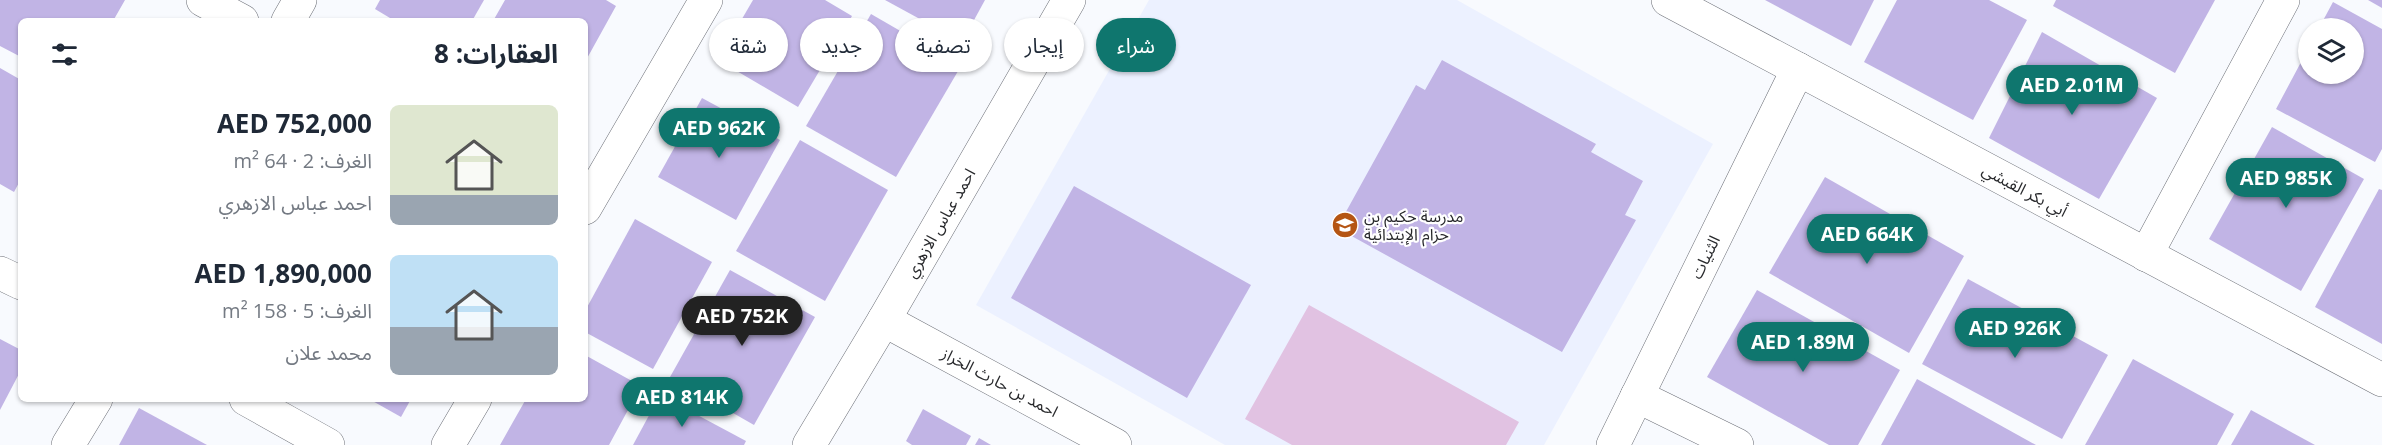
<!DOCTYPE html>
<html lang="ar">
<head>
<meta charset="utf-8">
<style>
  :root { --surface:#fff; --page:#f2f2f3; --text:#1f2937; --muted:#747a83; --accent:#0f766e }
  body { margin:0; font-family:"Open Sans","Noto Sans Arabic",sans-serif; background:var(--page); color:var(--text); direction:rtl; height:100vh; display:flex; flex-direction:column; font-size:22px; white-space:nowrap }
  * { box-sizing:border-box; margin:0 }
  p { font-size:20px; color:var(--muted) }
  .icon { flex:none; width:33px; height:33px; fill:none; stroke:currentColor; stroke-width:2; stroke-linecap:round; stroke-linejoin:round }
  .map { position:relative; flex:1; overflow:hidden; direction:ltr }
  .panel { position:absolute; left:18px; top:18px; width:570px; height:384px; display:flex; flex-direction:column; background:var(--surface); border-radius:9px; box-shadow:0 2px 4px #0004; direction:rtl }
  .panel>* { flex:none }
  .top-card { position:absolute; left:606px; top:18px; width:570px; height:54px; direction:rtl; display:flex; gap:12px }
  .buttons { position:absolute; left:2298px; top:18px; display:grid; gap:12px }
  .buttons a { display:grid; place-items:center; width:66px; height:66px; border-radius:50%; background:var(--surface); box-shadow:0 2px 4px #0004; font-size:30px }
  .price { position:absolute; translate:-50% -51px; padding:0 14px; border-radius:21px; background:var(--accent); color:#fff; font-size:20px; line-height:39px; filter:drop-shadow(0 2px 3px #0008) }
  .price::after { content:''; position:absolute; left:50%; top:36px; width:18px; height:14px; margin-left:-9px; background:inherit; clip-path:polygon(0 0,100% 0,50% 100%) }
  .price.on { background:#222; color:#fff }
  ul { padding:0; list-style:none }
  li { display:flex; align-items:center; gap:18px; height:150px; padding:0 30px }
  li span { display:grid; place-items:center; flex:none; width:168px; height:120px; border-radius:9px; color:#555 }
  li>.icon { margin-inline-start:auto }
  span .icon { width:72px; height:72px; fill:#fffc; stroke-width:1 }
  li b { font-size:26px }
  h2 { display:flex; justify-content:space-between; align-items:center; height:72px; padding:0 30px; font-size:26px }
  .chip { padding:0 21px; border-radius:27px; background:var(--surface); box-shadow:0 2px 4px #0004; font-size:21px; line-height:54px }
  .chip.on { background:var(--accent); color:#fff }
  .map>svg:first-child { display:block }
  .built { fill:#ecf1ff }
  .green { fill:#e1c2e2 }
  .building { fill:#c1b4e5 }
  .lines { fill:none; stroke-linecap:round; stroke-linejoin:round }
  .minor-casing { stroke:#6d7078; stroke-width:34 }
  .minor { stroke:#fff; stroke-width:33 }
  .labels { text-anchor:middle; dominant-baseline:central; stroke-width:4.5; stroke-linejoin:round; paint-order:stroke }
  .street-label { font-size:16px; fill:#28292c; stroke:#fff }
  .poi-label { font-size:16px; fill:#28292c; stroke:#fff; text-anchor:start }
</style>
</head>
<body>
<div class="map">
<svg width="2382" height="445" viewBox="0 0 2382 445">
  <rect width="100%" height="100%" fill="#f8fafe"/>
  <path class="built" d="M1149,0h308l256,144 -169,301h-319l-249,-140z"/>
  <path class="green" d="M1309,305l210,117 -13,23h-214l-47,-26z"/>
  <g class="building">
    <path d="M0,0h125l-12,21h-92v36l-21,-11z"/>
    <path d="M380,0h104l-12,21h-77l-20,-12z"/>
    <path d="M505,0h101l10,6 -31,56v-41h-92z"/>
    <path d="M753,0h72l27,16 -54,91 -80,-47z"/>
    <path d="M885,0h100l-23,42z"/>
    <path d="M1765,0h109l-23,46z"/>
    <path d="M1897,0h92l38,20 -54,100 -109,-58z"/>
    <path d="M2056,0h159l-40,73 -122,-67z"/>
    <path d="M2368,0h14v8z"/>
    <path d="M2333,2l49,27v120l-7,13 -99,-53 32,-60v25h46v-46h-35z"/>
    <path d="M871,14l90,52 -65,111 -90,-51z"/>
    <path d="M2042,32l115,66 -58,101 -110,-61z"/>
    <path d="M1442,60l154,84 -5,8 52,29 -18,34 11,5 -74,132 -225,-124 79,-143 9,5z"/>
    <path d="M0,68l21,12v99l-7,13 -14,-8z"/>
    <path d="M702,98l78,42 -44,80 -78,-43z"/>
    <path d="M2272,127l92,52 -63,112 -92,-52z"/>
    <path d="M800,140l88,50 -63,111 -89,-50z"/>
    <path d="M1825,177l139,79 -55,97 -140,-80z"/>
    <path d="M1074,186l177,99 -64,113 -176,-100z"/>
    <path d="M2379,189l3,1v154l-67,-37z"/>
    <path d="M635,219l77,43 -59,107 -68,-37v-21z"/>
    <path d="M730,270l85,47 -61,108 -84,-48z"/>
    <path d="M1968,279l140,76 -46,84 -140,-75z"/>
    <path d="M1757,290l143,80 -42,75h-29l-122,-68z"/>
    <path d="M0,339l21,11v20l-21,40z"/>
    <path d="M585,355l56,31 -32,59h-109l26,-46h59z"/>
    <path d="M2133,359l101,55 -17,31h-132z"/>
    <path d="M1917,379l119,66h-155z"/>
    <path d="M660,395l86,46 -2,4h-111z"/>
    <path d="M369,399h42l-10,18z"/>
    <path d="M139,408l68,37h-88z"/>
    <path d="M923,409l48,27 -5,9h-54l-6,-4z"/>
    <path d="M2251,410l64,35h-84z"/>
    <path d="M979,438l12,7h-16z"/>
  </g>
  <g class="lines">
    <defs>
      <g id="minor">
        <path d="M203,0l39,21"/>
        <path d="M1668,0l714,380"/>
        <path d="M288,21l12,-21"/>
        <path d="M585,208l121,-208"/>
        <path d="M2146,255l137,-255"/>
        <path d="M0,273l21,10"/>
        <path d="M884,320l231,125"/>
        <path d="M1637,396l100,49"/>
        <path d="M246,399l82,46"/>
        <path d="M68,445l28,-46"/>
        <path d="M448,445l27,-46"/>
        <path d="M809,445l75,-125 185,-320"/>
        <path d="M1613,445l185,-376"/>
      </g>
    </defs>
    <use href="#minor" class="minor-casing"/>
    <use href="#minor" class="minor"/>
  </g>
  <defs>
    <symbol id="school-disc" viewBox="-11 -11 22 22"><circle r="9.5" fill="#b55513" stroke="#fff"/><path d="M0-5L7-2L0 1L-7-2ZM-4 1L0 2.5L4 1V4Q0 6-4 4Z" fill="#fff"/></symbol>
  </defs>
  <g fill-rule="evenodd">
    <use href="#school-disc" x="1330" y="210" width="30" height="30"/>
  </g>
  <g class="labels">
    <g class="street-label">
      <text transform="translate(2025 190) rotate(28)">أبي بكر القبشي</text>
      <text transform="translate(940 223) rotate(-60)">احمد عباس الازهري</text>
      <text transform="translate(1705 257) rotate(-64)">الثنيات</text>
      <text transform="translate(1000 382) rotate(28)">احمد بن حارث الخراز</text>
    </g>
    <g class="poi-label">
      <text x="1364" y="216">مدرسة حكيم بن<tspan x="1364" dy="18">حزام الإبتدائية</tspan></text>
    </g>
  </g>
</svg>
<div class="buttons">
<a><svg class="icon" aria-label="layers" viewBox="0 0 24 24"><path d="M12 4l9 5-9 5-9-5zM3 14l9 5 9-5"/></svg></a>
</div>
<b class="price" style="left:2072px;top:116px">AED 2.01M</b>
<b class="price" style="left:719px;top:159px">AED 962K</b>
<b class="price" style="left:2286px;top:209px">AED 985K</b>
<b class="price" style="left:1867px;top:265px">AED 664K</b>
<b class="price on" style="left:742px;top:347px">AED 752K</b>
<b class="price" style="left:2015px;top:359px">AED 926K</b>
<b class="price" style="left:1803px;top:373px">AED 1.89M</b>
<b class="price" style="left:682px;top:428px">AED 814K</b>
<div class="top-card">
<a class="chip on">شراء</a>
<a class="chip">إيجار</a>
<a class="chip">تصفية</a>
<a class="chip">جديد</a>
<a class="chip">شقة</a>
</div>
<section class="panel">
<h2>العقارات: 8<svg class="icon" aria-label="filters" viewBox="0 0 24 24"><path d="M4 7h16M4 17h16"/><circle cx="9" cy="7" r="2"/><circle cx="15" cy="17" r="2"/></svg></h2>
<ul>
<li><span style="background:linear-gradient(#dfe7d0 75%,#9aa5b1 0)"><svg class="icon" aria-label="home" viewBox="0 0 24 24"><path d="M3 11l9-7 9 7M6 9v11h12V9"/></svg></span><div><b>AED 752,000</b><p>الغرف: 2 · 64 m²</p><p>احمد عباس الازهري</p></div></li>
<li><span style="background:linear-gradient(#bfe0f5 60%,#9aa5b1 0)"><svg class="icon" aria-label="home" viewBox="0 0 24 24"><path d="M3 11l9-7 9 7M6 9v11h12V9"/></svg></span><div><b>AED 1,890,000</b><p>الغرف: 5 · 158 m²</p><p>محمد علان</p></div></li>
</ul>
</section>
</div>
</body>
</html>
